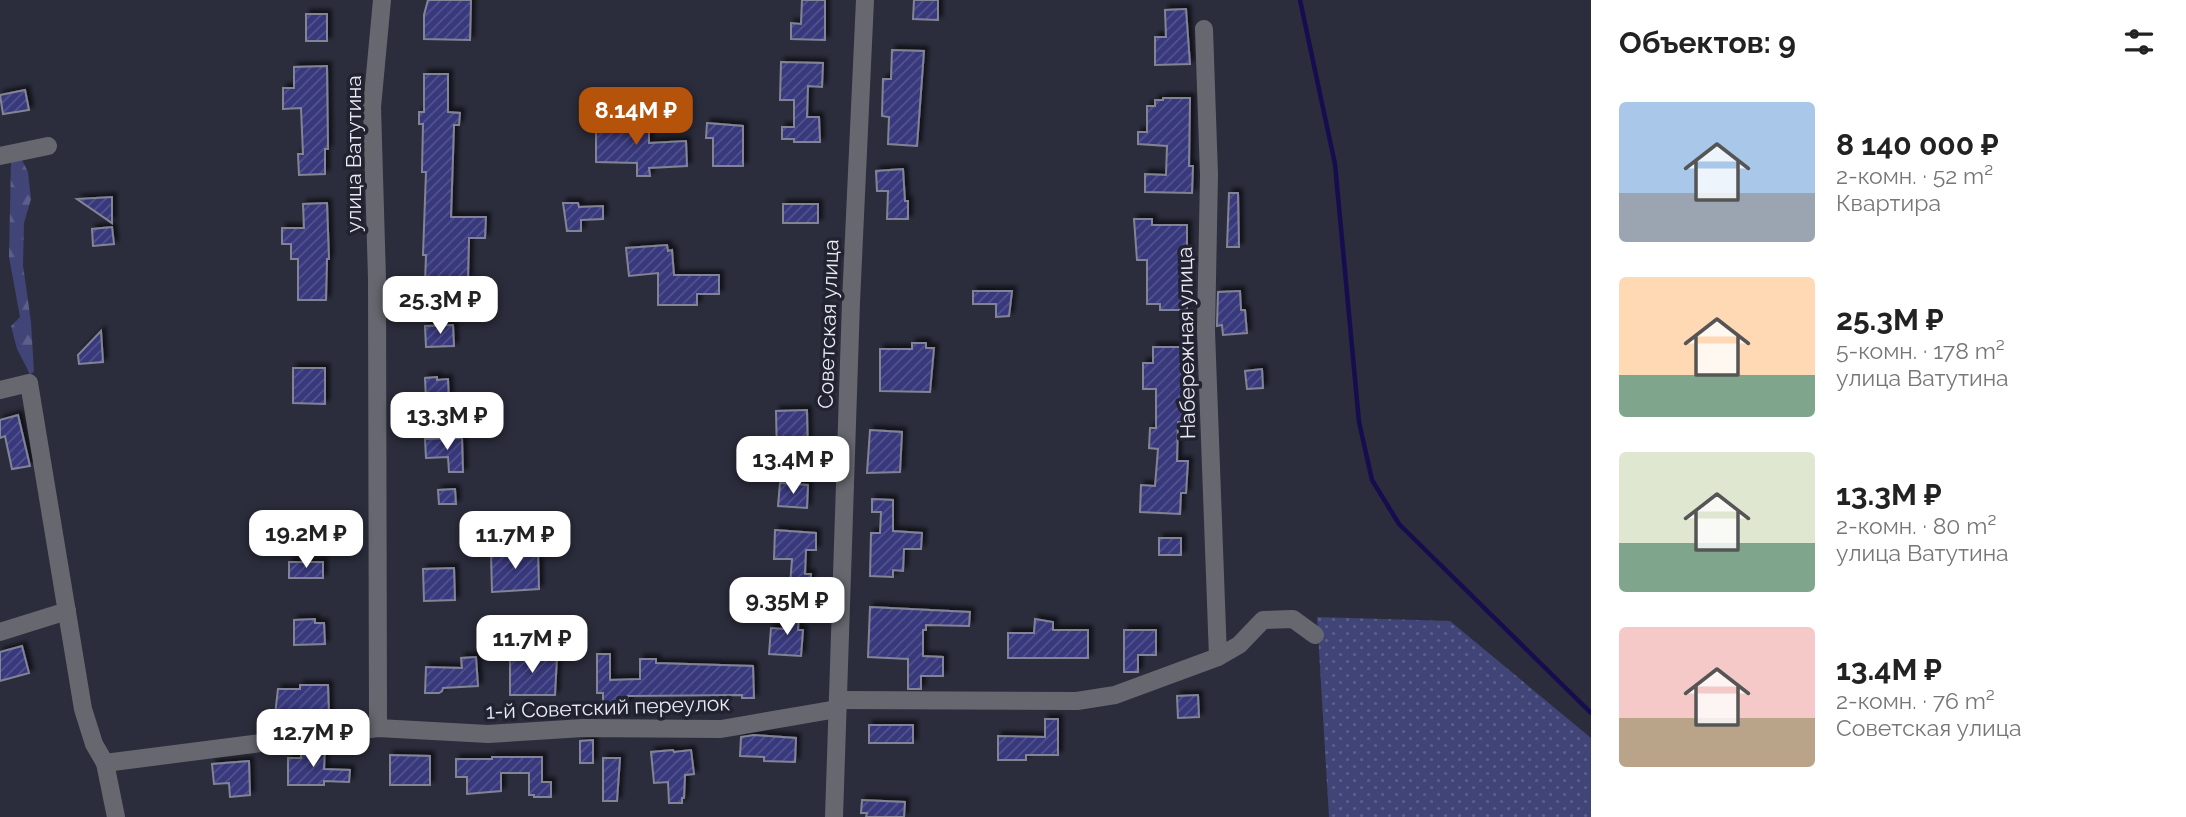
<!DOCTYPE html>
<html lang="ru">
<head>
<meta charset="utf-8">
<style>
  :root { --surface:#fff; --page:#f2f2f2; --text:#222; --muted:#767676; --accent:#b45309 }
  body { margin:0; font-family:Raleway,sans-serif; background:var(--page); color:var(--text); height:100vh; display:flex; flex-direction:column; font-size:26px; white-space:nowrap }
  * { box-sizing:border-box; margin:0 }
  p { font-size:23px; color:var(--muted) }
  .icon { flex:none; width:38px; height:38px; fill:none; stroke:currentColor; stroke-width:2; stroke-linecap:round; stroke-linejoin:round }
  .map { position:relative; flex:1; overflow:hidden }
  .side { display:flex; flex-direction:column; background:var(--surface); width:595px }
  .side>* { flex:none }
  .price { position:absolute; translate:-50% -60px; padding:0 16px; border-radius:14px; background:#fff; color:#222; font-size:23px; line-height:46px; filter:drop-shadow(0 2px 4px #0008) }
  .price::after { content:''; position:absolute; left:50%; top:42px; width:21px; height:16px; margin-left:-10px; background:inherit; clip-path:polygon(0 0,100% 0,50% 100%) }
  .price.selected { background:var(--accent); color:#fff }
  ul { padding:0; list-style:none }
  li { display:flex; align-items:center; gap:21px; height:175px; padding:0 28px }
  li span { display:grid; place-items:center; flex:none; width:196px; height:140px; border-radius:7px; color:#555 }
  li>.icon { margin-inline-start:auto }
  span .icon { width:84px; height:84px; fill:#fffc; stroke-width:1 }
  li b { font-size:30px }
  h2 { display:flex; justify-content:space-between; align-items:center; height:84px; padding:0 28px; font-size:30px }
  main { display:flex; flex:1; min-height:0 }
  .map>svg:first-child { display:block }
  .forest { fill:url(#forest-firs) }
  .garden { fill:url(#garden-dots) }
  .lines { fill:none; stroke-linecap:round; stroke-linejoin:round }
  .stream { stroke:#160d4f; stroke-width:4.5 }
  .building { fill:url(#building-hatch); stroke:#828496; stroke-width:2; filter:url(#shadow) }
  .minor { stroke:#67686f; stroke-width:18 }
  .labels { text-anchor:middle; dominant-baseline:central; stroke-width:7; stroke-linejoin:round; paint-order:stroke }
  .street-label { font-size:21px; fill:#e9eaf4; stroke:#222331 }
</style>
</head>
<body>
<main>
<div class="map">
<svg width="1591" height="817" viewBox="0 0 1591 817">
  <defs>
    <pattern id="forest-firs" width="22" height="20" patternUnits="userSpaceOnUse" patternTransform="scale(1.75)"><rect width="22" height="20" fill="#414476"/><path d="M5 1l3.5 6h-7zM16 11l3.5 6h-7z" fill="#5c5f8a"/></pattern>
    <pattern id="garden-dots" width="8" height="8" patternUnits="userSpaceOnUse" patternTransform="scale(1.75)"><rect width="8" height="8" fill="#414476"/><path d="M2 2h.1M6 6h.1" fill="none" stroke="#5c5f8a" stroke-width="1.8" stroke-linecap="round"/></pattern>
    <pattern id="building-hatch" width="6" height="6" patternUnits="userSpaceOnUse" patternTransform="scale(1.75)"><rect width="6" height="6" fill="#37377b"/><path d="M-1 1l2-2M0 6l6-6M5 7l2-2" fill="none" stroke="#54548e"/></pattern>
    <filter id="shadow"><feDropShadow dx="4" dy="-4" stdDeviation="2" flood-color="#0009"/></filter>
  </defs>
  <rect width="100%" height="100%" fill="#2b2d3c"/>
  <path class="forest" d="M21,158l7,14 3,27 -7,24 -1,42 8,57 3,50 -4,2 -13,-25 -6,-23 9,-9 -11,-60 2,-95z"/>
  <path class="garden" d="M1317,617l133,4 141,117v79h-262z"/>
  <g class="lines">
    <path class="stream" d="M1300,0l35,164 24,258 13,58 27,44 192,189"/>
  </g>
  <g class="building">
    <path d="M428,0h43l-1,40 -46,-1v-24z"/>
    <path d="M802,0h23v40l-34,-1v-16l10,1z"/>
    <path d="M914,0h24v20l-25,-1z"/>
    <path d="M1186,9l4,55 -35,1v-28h11l-1,-27z"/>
    <rect x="306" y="14" width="21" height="27"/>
    <path d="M892,50l32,1 -7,95 -29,-2 1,-27 -7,-1 1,-37h8z"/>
    <path d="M781,62l42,1 -1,24 -14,-1 -1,31h12l1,25h-26v-3h-12v-12h12v-27h-14z"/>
    <path d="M327,66l1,83h-3v25l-26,1 -1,-21h5l-2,-46 -18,1v-21h11v-21z"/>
    <path d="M424,74h24v38l12,1 -1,12h-5l-3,92h35l-1,21h-16l-1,41h-17v6l-26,-1 1,-29h-3l3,-83h-4l1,-48h-4v-12h5z"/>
    <path d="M25,90l4,20 -26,4 -3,-19z"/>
    <path d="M1163,98h27l-1,68h4l-1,27 -47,-1v-18l21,1 1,-29 -29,-2v-12h9v-26h8v-6h8z"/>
    <path d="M596,121l53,1v21l37,-2 1,25 -38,2 1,8h-13v-13l-41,-1z"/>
    <path d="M707,123l36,3v40h-30v-28h-7z"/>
    <path d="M903,169l2,32h3v18h-21l1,-28h-11l-1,-20z"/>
    <path d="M1229,193h9l1,54h-12z"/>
    <path d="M112,197v26l-35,-24z"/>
    <path d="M327,203l2,56h-2l-1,41h-28v-41h-7v-15h-9v-16h22l-1,-24z"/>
    <path d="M563,203h15l1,4 24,-1v13l-22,1v11h-14z"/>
    <rect x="783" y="204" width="35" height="19"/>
    <path d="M1134,219h18v6h35v85h-27v-6h-13v-44h-10z"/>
    <path d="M112,227l2,17 -21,2 -1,-17z"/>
    <path d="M667,245l1,6 4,-1 2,25h45v19h-22v11h-39v-32l-29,3 -3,-28z"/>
    <path d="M973,291h39l-3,25 -13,1v-13h-23z"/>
    <path d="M1240,291l1,19h4l2,23 -24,2 -1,-10 -5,1 1,-34z"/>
    <path d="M453,325l1,21 -28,1 -1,-21z"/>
    <path d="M101,331l2,31 -24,2 -1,-9z"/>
    <path d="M912,343h14v5h8l-4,44 -50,-1v-42h32z"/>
    <path d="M1153,347h34l-1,20h-3v55h-5l-1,39h11l-2,32h-5l-1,21 -40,-2 1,-27 14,1 3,-37 -9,-1 1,-20h6v-39h-13v-26h10z"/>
    <path d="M293,368h32v36l-32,-1z"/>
    <path d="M1262,369l1,19 -16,1 -2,-18z"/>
    <path d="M437,377v3l11,-1 1,23 -15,1 -1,-3h-7l-1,-22z"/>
    <path d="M807,410l1,47h-31l-1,-46z"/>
    <path d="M18,415l12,51 -18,3 -7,-33 -5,2v-18z"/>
    <path d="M870,430l32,2 -2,40 -33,1z"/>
    <path d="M462,438l1,34h-14l-1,-15 -22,1 -1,-19z"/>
    <path d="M780,483l28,2 -1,23 -29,-2z"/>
    <path d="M455,489l1,15h-17l-1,-14z"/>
    <path d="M872,499l21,1v31l29,2 -1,16h-17l-1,22 -10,-1v7l-23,-1 1,-43h9l1,-21h-9z"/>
    <path d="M775,530l41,3v17h-10l-1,24h6l-1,13 -20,-1 2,-27h-18z"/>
    <rect x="1159" y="538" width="22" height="17"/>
    <path d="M538,551l1,38 -47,3 -1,-39z"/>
    <rect x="289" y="562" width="34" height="16"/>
    <path d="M454,568l1,32 -31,1 -1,-32z"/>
    <path d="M870,607l100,5 -1,14 -43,-1v5h-3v26l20,1v19h-22v13h-13v-30l-40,-2z"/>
    <path d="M785,610l14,1 -1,19h5l-2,26 -32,-2 2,-26 13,1z"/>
    <path d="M315,619v4h9l1,21 -31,1v-25z"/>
    <path d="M1035,619l18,3v8h35v28h-80v-25h26z"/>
    <path d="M1124,630h32v25h-18v17h-14z"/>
    <path d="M22,646l7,27 -29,8v-29z"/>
    <path d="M510,651l13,1v3l34,1 -2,39h-45z"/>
    <path d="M597,654h13v26l30,-1v-20h16v4l97,3 1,32h-12v-3l-114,1v9h-25v-12h-6z"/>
    <path d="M476,657l2,29 -35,2 -1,3 -3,2h-14l1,-26 36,1 -1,-10z"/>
    <path d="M300,685h28l1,30h-54l3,-26h22z"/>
    <path d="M1198,695l1,22 -21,1 -1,-22z"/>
    <path d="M1045,719h13v36h-32v5h-28v-24l47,1z"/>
    <rect x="869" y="725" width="44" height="18"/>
    <path d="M754,735l42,3 -1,24 -31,-1v-4l-24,-1 1,-19z"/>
    <path d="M593,740v23h-13v-22z"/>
    <path d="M325,747l-1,22 26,1 -1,12 -25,-1v4h-36v-27h13v-9z"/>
    <path d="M673,750l1,2 17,-2 3,24 -9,1 -1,23h-2v5h-13l-1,-21 -14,1 -3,-31z"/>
    <path d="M390,755l40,1v29h-40z"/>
    <path d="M492,757h50v25h9v15h-17v-2h-5v-22h-28v18l-34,3v-17h-11v-18h36z"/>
    <path d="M603,758h17l-3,43h-14z"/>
    <path d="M249,761l1,34 -20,2 -1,-14 -15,1 -2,-20z"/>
    <path d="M862,800l43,2 -1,15h-38l1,-4h-6z"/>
  </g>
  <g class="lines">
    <g class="minor">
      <path d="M1204,29l5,146 -3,156 12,326"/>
      <path d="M0,156l48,-10"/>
      <path d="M0,390l29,-7 54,326 11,35 11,19 273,-35 110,6 95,-6 138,1 116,-20"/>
      <path d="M0,632l67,-21"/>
      <path d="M838,700l239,1 38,-6 103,-38 21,-12 24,-25 30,-1 22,16"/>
      <path d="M378,728l-1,-449 -5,-172 10,-107"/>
      <path d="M105,763l11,54"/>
      <path d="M834,817l17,-515 14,-302"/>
    </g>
  </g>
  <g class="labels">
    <g class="street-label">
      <text transform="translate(353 154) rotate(-90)">улица Ватутина</text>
      <text transform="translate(828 324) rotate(-88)">Советская улица</text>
      <text transform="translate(1186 343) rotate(-91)">Набережная улица</text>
      <text transform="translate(608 707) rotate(-2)">1-й Советский переулок</text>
    </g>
  </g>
</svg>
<b class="price selected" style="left:636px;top:147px">8.14M ₽</b>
<b class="price" style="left:440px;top:336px">25.3M ₽</b>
<b class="price" style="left:447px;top:452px">13.3M ₽</b>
<b class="price" style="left:793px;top:496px">13.4M ₽</b>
<b class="price" style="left:306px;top:570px">19.2M ₽</b>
<b class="price" style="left:515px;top:571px">11.7M ₽</b>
<b class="price" style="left:787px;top:637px">9.35M ₽</b>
<b class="price" style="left:532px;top:675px">11.7M ₽</b>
<b class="price" style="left:313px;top:769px">12.7M ₽</b>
</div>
<section class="side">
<h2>Объектов: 9<svg class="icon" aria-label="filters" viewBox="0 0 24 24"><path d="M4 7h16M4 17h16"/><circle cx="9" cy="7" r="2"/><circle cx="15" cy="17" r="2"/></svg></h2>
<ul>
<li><span style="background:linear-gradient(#a9c7e8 65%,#9aa5b1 0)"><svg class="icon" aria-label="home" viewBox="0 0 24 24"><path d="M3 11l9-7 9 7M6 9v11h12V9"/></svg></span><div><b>8 140 000 ₽</b><p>2-комн. · 52 m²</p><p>Квартира</p></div></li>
<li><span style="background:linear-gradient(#ffd9b3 70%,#7fa58c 0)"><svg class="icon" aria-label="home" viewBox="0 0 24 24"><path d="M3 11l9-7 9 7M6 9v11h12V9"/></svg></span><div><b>25.3M ₽</b><p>5-комн. · 178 m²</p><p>улица Ватутина</p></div></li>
<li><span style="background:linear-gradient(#dfe7d0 65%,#7fa58c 0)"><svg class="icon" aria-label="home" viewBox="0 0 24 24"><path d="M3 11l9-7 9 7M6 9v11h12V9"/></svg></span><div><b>13.3M ₽</b><p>2-комн. · 80 m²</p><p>улица Ватутина</p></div></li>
<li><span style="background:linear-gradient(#f6c9c9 65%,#b9a48a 0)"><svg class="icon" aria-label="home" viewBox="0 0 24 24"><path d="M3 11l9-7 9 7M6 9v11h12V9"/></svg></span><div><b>13.4M ₽</b><p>2-комн. · 76 m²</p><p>Советская улица</p></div></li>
</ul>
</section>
</main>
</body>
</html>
